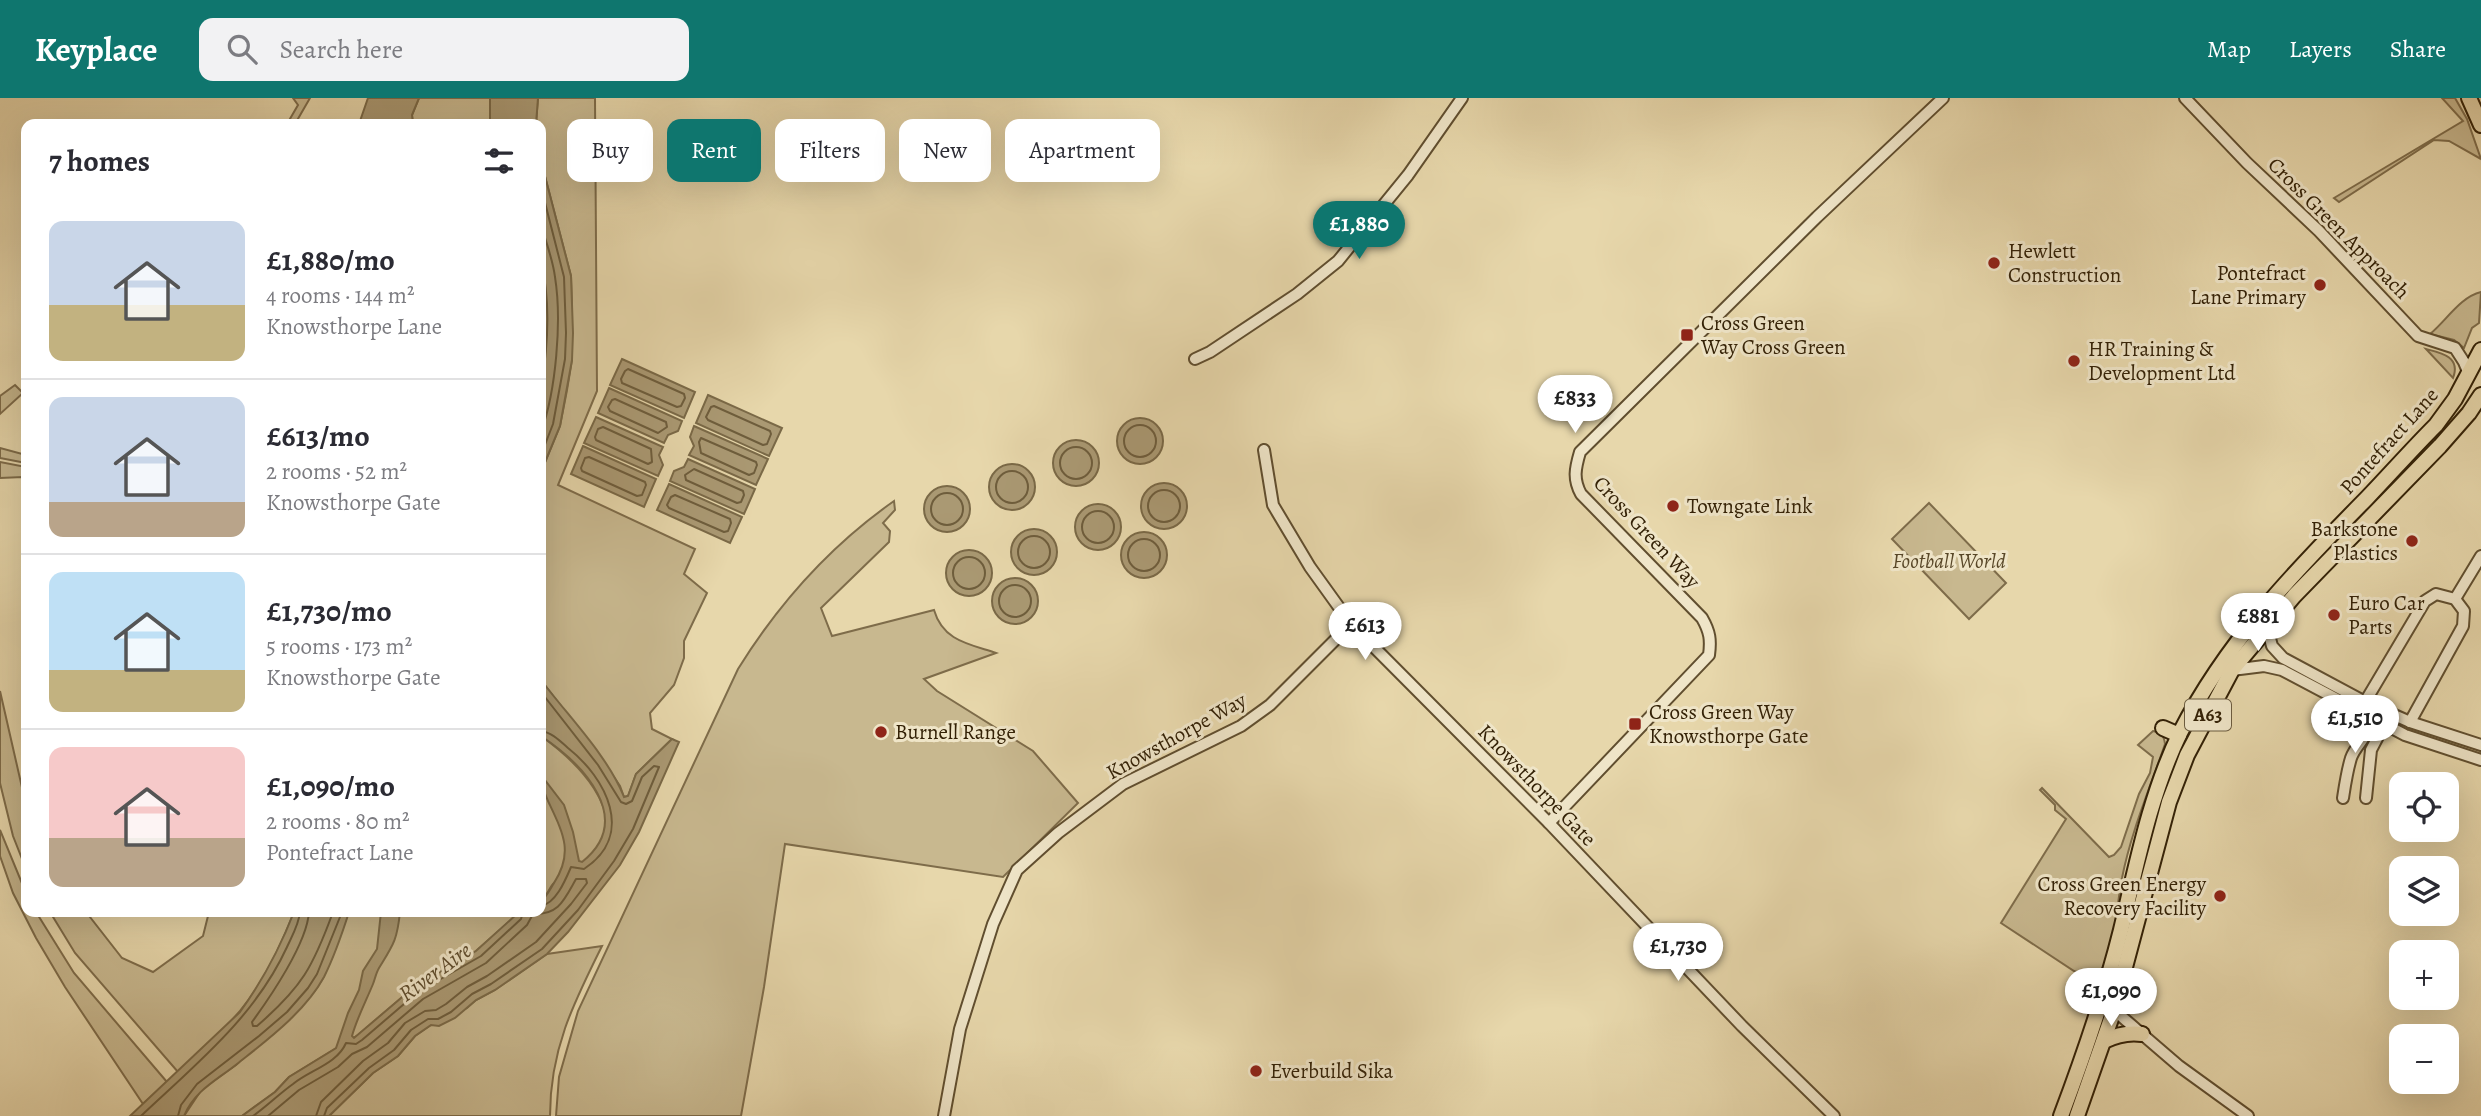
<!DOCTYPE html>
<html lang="en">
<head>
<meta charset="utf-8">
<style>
  :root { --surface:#fff; --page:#f2f2f3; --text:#2b2b33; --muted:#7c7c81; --line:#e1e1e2; --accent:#0f766e }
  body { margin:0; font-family:Alegreya,serif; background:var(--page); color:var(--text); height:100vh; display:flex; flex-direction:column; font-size:26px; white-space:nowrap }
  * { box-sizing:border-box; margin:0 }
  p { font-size:23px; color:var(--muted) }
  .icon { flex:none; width:38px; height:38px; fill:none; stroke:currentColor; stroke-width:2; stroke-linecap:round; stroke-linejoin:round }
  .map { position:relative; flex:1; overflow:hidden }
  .panel { position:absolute; left:21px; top:21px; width:525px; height:798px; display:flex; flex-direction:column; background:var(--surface); border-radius:14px; box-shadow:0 7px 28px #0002 }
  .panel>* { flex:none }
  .guide { position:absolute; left:567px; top:21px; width:665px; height:63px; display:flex; gap:14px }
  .fabs { position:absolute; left:2389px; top:674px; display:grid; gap:14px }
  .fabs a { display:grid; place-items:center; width:70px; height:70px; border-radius:14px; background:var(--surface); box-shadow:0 7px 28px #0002; font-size:35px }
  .price { position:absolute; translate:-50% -60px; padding:0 16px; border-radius:24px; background:#fff; color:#222; font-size:23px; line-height:46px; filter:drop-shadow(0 2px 4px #0008) }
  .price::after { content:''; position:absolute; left:50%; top:42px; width:21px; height:16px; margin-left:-10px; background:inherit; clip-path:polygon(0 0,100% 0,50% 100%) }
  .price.active { background:var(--accent); color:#fff }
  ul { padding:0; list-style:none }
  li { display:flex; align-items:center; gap:21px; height:175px; padding:0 28px }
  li+li { border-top:2px solid var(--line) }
  li span { display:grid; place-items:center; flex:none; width:196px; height:140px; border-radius:14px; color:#555 }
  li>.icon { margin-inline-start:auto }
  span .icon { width:84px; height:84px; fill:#fffc; stroke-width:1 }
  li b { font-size:30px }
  h2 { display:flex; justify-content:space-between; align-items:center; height:84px; padding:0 28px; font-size:30px }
  .chip { padding:0 24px; border-radius:14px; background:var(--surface); box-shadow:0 7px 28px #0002; font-size:24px; line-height:63px }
  .chip.active { background:var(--accent); color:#fff }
  header { display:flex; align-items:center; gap:42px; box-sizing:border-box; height:98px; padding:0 35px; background:var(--accent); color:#fff }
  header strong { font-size:33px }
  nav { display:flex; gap:38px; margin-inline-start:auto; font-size:24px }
  .search { width:490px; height:63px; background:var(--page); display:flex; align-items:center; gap:18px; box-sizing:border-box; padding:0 24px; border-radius:14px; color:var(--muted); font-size:26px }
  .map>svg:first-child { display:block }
  .green { fill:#c8b88f; stroke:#7e6c4a; stroke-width:2 }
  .water { fill:#aa9973; stroke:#7a6947; stroke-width:2 }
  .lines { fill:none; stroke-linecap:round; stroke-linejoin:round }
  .shore { stroke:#6e5d3c; stroke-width:2 }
  .minor-casing { stroke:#604e2f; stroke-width:14 }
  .highway-casing { stroke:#332106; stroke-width:18 }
  .minor { stroke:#efe5c8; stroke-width:10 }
  .highway { stroke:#e7d7ab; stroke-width:14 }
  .poi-dot { fill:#8f2418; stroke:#efe5c8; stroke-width:2.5 }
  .labels { text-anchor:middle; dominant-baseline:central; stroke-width:6; stroke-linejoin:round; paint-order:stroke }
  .shield { fill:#efe5c8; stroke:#6b5c40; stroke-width:2 }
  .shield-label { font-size:19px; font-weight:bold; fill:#332106 }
  .street-label { font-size:21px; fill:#332106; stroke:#efe5c8 }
  .poi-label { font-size:21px; fill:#332106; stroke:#efe5c8; text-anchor:start }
  .park-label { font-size:21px; font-style:italic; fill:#584728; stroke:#efe5c8 }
  .water-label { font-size:23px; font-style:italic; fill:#5d4b2c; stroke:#efe5c8 }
</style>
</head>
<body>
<header>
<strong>Keyplace</strong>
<div class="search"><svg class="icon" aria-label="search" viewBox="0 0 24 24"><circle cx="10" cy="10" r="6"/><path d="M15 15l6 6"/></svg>Search here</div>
<nav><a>Map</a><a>Layers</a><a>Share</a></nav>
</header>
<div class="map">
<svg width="2481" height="1018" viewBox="0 0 2481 1018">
  <rect width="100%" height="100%" fill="#e7d7ab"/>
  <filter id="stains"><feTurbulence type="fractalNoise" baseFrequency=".00286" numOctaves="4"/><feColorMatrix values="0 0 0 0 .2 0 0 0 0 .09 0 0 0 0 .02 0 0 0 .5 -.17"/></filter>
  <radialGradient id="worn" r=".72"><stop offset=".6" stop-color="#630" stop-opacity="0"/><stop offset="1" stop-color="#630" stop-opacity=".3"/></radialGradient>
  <g class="green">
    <path d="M293,0h17l-15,26h-8l11,-19z"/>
    <path d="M419,0h71v26h-77l-1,-9z"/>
    <path d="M538,0h57l2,293 -39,94 137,64 -11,25 23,19 -23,48v17l-10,27 -24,28 2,16 20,10 -36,35 -8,22 -4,1 -4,-11 -17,-25 -62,-81v-208l19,-46 7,-36 5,-30v-54l-1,-30 -30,-115v-37h-5z"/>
    <path d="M2442,0h13l12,21 14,40 -32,-18 -15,-1 -95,62 -5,-4 129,-77z"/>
    <path d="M2481,194l-2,31 -7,5 -8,20 -10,-8 -24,-6c16,-13 30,-37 51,-42z"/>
    <path d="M2426,251c16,4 35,8 27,29z"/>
    <path d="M15,287l8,8 -23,21v-18z"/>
    <path d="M0,350l26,7v8l-26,-5z"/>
    <path d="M0,364l26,5v13l-3,-3 -23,1z"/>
    <path d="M894,403l1,9 -12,13 7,8 -1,11 -68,66 11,28 102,-26c9,31 35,34 62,43l-72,26 13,12 96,60 45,52 -75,74 -218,-33 -21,143 -23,129h-185l3,-39 19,-66 160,-342c41,-66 92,-123 156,-168z"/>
    <path d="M1929,405l77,80 -37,36 -77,-80z"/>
    <path d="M0,593l26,114v64l-13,-33 -13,-53z"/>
    <path d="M2415,628l66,24v4l-75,-25z"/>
    <path d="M2153,633c8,2 11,4 12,13 -15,44 -34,88 -43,134 -5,22 -7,78 -23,94 -8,7 -17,2 -25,-1l-73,-48 65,-104 -11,-9v-5l-15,-15 2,-2 67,69 5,-2 7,-8 18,-53 11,-21 3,-16 -15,-12z"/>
    <path d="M541,638c32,23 92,77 52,119 -11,11 -30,17 -40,29 -5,6 -6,12 -12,17z"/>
    <path d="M0,732l26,63v19h10l38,61 93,109 -24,22 -78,-117 -29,-49 -23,-45 -13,-37z"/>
    <path d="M50,814h36l36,46 31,14 50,-36 6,-24h85c-14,35 -30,70 -54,99 -19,22 -41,41 -62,61l-103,-119z"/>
    <path d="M349,814h171l-44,39 -62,36 -56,48 -69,42 -14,15 -33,24h-58l18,-27 34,-24 78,-73 9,-14z"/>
    <path d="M602,848c-29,58 -52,104 -52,170h-221l44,-43 25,-17 17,-20 16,-11 36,-17 9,-8 19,-10 52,-36z"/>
  </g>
  <g class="water">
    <path d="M368,0h51l-7,17 1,9h-54z"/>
    <path d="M490,0h48l-2,26h-46z"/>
    <path d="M541,63l30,115 2,57 -1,27 -12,66 -19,46z"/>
    <path d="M622,261l73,33 -11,26 -74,-33z"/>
    <path d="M609,290l73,33 -4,10 -10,4 -4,8 -66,-30z"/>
    <path d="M708,297l74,33 -13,28 -73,-33z"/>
    <path d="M596,319l67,30 -4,8 4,10 -5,11 -74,-33z"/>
    <circle cx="1140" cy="343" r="23"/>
    <path d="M694,328l74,33 -12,26 -67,-30 5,-9 -4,-9z"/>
    <circle cx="1076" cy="365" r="23"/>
    <path d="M583,348l73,33 -12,28 -73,-33z"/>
    <path d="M688,361l67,30 -11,25 -74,-33 4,-10 10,-4z"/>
    <circle cx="1012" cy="389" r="23"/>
    <circle cx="1164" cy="408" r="23"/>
    <path d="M669,386l73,33 -12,26 -73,-33z"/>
    <circle cx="947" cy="411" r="23"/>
    <circle cx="1098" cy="429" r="23"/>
    <circle cx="1034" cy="454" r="23"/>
    <circle cx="1144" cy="457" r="23"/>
    <circle cx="969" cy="475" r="23"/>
    <circle cx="1015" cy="503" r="23"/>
    <path d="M541,582c27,36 67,76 83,117l4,-1 8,-22 36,-35 7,3 -40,90 -19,33 -52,67 -21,22 -52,36 -19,10 -21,18 -16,8 -8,-1 -16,11 -17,20 -25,17 -44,43h-87l33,-24 14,-15 47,-29 12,-35 11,-23 4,-19 14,-22 4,-37h19c-3,29 -7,33 -21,56 -3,5 -4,11 -6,16 -7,17 -16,34 -21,52l2,2 60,-51 62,-36 42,-38 23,-1v-11c6,-5 8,-10 13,-18 20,-31 9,-50 -6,-82 -4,-10 -7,-15 -7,-26l23,30 9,27 6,29 3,1c54,-43 1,-98 -41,-126z"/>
    <path d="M294,814h55c-7,22 -15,45 -25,65 -19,35 -57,63 -87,87 -20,16 -43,27 -53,52h-54l110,-104c23,-32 40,-64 54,-100z"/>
  </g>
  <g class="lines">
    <g class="shore">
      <path d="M541,89l23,90 2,56 -1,26 -12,65 -12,31"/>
      <path d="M541,127c5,17 12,35 14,52 7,44 1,114 -14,155"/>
      <path d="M541,163c10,41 7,86 0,127"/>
      <path d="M628,271l56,25 1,4 -4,8 -4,1 -55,-24 -1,-4 4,-8z"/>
      <path d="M615,301l51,23 1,5 -9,6 -48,-22 -2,-4 4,-7z"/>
      <path d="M714,308l56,25 1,3 -4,10 -4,1 -55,-25 -2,-3 5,-10z"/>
      <circle cx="1140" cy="343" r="16"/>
      <path d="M603,329l48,22 1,13 -4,2 -52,-24 -1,-3 3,-8z"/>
      <path d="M701,340l55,24 1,3 -3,8 -5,2 -48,-22 -2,-11z"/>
      <circle cx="1076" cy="365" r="16"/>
      <path d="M589,359l56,25 1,3 -4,10 -5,1 -55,-25 -1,-3 4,-10z"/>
      <path d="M694,371l49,22 1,4 -3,7 -4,1 -51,-23 -1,-5z"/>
      <circle cx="1012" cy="389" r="16"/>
      <circle cx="1164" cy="408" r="16"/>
      <circle cx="947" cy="411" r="16"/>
      <path d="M675,397l55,24 1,4 -3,8 -4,1 -55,-24 -2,-3 4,-8z"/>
      <circle cx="1098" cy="429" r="16"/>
      <circle cx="1034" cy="454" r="16"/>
      <circle cx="1144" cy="457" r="16"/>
      <circle cx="969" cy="475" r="16"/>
      <circle cx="1015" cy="503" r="16"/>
      <path d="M541,633c10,1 19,10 27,17 38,30 68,87 16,121l-13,-2c-6,14 -15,36 -30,39"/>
      <path d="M309,814c-2,31 -38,84 -57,110l1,4h4c45,-39 56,-59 76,-114"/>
      <path d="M141,1018c55,-52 114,-99 146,-169 5,-11 12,-23 13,-35"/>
      <path d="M178,1018l3,-11 16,-21 62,-48 28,-24 21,-24 9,-14 25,-62"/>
      <path d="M253,1018c14,-10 26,-22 40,-32 17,-14 44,-20 53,-41l10,1 6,-4 56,-48 63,-36 40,-37 2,-7"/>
      <path d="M268,1018l31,-26 39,-23 14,-13 15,-7 56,-48 63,-36 41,-38 6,-11c26,1 31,-14 43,-35h10l1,4 -16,21 -35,38 -49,34 -20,11 -21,17 -10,6 -11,1 -20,12 -17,20 -25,18 -42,41 -5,14"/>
      <path d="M324,1018l3,-8 42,-40 25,-18 17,-20 17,-11h10l13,-7 21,-18 19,-10 51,-35 36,-39 36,-49 19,-32 26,-62 -5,-1 -12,11 -10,24 -6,3 -5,-2 -23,-37 -57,-73"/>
    </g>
    <defs>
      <g id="minor">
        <path d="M2185,0l62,65 72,68 99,105 37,12 9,14 5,12"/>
        <path d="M1195,261l15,-7 87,-58 41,-33 70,-86 54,-77"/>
        <path d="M1264,352l9,55 37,62 41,57 198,199 193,203 92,90"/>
        <path d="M2455,501l26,-43"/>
        <path d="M2267,529l5,19 11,12 82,44 45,20 71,23"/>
        <path d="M2232,572l32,-4 18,4 123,65 76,25"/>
        <path d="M2365,604l60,-101 11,-7 19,5 9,12 -1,15 -53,96"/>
        <path d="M2343,700c2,-13 4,-27 8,-40 5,-15 21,-23 19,-41"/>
        <path d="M2366,700l5,-48 13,-25 -1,-5"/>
        <path d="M1549,725l160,-168c2,-15 1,-23 -7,-37l-121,-124c-8,-15 -6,-25 -1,-42l237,-235 126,-119"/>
        <path d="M2117,903l5,16 57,49 69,50"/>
        <path d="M944,1018l16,-87 33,-105 24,-54 41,-37 65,-49 118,-58 29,-21 81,-81"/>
      </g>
      <g id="highway">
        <path d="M2469,0l12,27"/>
        <path d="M2163,630l16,7"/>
        <path d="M2081,892l19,-5 8,-6"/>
        <path d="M2104,943c12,-6 24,-9 38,-7"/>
        <path d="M2061,1018c23,-61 44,-122 60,-186 16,-67 29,-135 59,-197 46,-91 116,-163 187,-235 23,-24 45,-49 69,-73l19,-26 26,-49"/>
        <path d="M2077,1018l35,-100 57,-214 18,-47 45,-85 62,-74 146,-150 29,-33 12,-18"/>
      </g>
    </defs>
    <use href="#minor" class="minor-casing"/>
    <use href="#highway" class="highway-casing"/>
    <use href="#minor" class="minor"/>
    <use href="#highway" class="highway"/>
  </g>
  <g class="poi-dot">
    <circle cx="1994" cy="165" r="7"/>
    <circle cx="2320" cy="187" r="7"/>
    <rect x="1680" y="230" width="14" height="14" rx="3.5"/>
    <circle cx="2074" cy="263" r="7"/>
    <circle cx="1673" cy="408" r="7"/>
    <circle cx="2412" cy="443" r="7"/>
    <circle cx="2334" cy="517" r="7"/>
    <rect x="1628" y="619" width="14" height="14" rx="3.5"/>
    <circle cx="881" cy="634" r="7"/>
    <circle cx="2220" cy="798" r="7"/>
    <circle cx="1256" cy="973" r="7"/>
  </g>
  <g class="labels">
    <rect class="shield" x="2185" y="601.5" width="46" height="31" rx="5"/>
    <g class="shield-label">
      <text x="2208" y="617">A63</text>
    </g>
    <g class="street-label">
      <text transform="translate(2339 130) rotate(45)">Cross Green Approach</text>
      <text transform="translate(2389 343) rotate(-48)">Pontefract Lane</text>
      <text transform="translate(1647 434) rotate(47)">Cross Green Way</text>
      <text transform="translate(1176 638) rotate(-29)">Knowsthorpe Way</text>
      <text transform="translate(1537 687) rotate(46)">Knowsthorpe Gate</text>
    </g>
    <g class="poi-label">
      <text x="2008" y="153">Hewlett<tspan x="2008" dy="24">Construction</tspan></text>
      <text x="2306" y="175" text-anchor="end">Pontefract<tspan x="2306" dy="24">Lane Primary</tspan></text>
      <text x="1701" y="225">Cross Green<tspan x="1701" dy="24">Way Cross Green</tspan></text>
      <text x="2088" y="251">HR Training &amp;<tspan x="2088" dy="24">Development Ltd</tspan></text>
      <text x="1687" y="408">Towngate Link</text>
      <text x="2398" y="431" text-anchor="end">Barkstone<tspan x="2398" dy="24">Plastics</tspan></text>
      <text x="2348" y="505">Euro Car<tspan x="2348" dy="24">Parts</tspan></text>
      <text x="1649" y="614">Cross Green Way<tspan x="1649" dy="24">Knowsthorpe Gate</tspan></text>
      <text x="895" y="634">Burnell Range</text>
      <text x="2206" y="786" text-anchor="end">Cross Green Energy<tspan x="2206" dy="24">Recovery Facility</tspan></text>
      <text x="1270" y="973">Everbuild Sika</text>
    </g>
    <g class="park-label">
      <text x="1949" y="463">Football World</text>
    </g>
    <g class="water-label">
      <text transform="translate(435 874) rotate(-36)">River Aire</text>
    </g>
  </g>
  <rect width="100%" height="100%" filter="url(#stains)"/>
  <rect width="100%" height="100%" fill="url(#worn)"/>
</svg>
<div class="fabs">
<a><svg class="icon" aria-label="locate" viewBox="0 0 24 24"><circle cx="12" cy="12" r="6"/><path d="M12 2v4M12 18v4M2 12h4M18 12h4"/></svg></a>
<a><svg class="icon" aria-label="layers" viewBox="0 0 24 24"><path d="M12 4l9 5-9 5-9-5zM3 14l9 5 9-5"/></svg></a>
<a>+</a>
<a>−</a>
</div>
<b class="price active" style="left:1359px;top:163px">£1,880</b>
<b class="price" style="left:1575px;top:337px">£833</b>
<b class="price" style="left:2258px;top:555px">£881</b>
<b class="price" style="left:1365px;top:564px">£613</b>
<b class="price" style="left:2355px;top:657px">£1,510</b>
<b class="price" style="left:1678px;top:885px">£1,730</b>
<b class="price" style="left:2111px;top:930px">£1,090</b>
<div class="guide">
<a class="chip">Buy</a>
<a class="chip active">Rent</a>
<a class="chip">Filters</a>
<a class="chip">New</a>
<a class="chip">Apartment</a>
</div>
<section class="panel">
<h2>7 homes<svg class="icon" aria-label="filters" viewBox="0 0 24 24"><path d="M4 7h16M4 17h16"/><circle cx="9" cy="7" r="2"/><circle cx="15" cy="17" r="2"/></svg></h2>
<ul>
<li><span style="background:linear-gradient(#c9d6e8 60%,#c2b280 0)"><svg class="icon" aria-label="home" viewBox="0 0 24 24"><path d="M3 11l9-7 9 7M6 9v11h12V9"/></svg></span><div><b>£1,880/mo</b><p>4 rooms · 144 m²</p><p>Knowsthorpe Lane</p></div></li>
<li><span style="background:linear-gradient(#c9d6e8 75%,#b9a48a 0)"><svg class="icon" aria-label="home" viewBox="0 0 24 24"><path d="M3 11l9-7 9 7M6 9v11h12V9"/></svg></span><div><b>£613/mo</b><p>2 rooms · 52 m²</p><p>Knowsthorpe Gate</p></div></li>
<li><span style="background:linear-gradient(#bfe0f5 70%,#c2b280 0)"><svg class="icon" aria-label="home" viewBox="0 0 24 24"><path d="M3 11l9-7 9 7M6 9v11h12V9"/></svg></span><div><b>£1,730/mo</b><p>5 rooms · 173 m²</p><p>Knowsthorpe Gate</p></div></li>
<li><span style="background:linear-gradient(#f6c9c9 65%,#b9a48a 0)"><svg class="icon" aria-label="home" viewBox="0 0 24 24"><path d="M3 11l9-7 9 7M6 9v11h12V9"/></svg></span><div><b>£1,090/mo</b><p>2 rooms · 80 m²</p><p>Pontefract Lane</p></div></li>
</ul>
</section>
</div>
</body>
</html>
